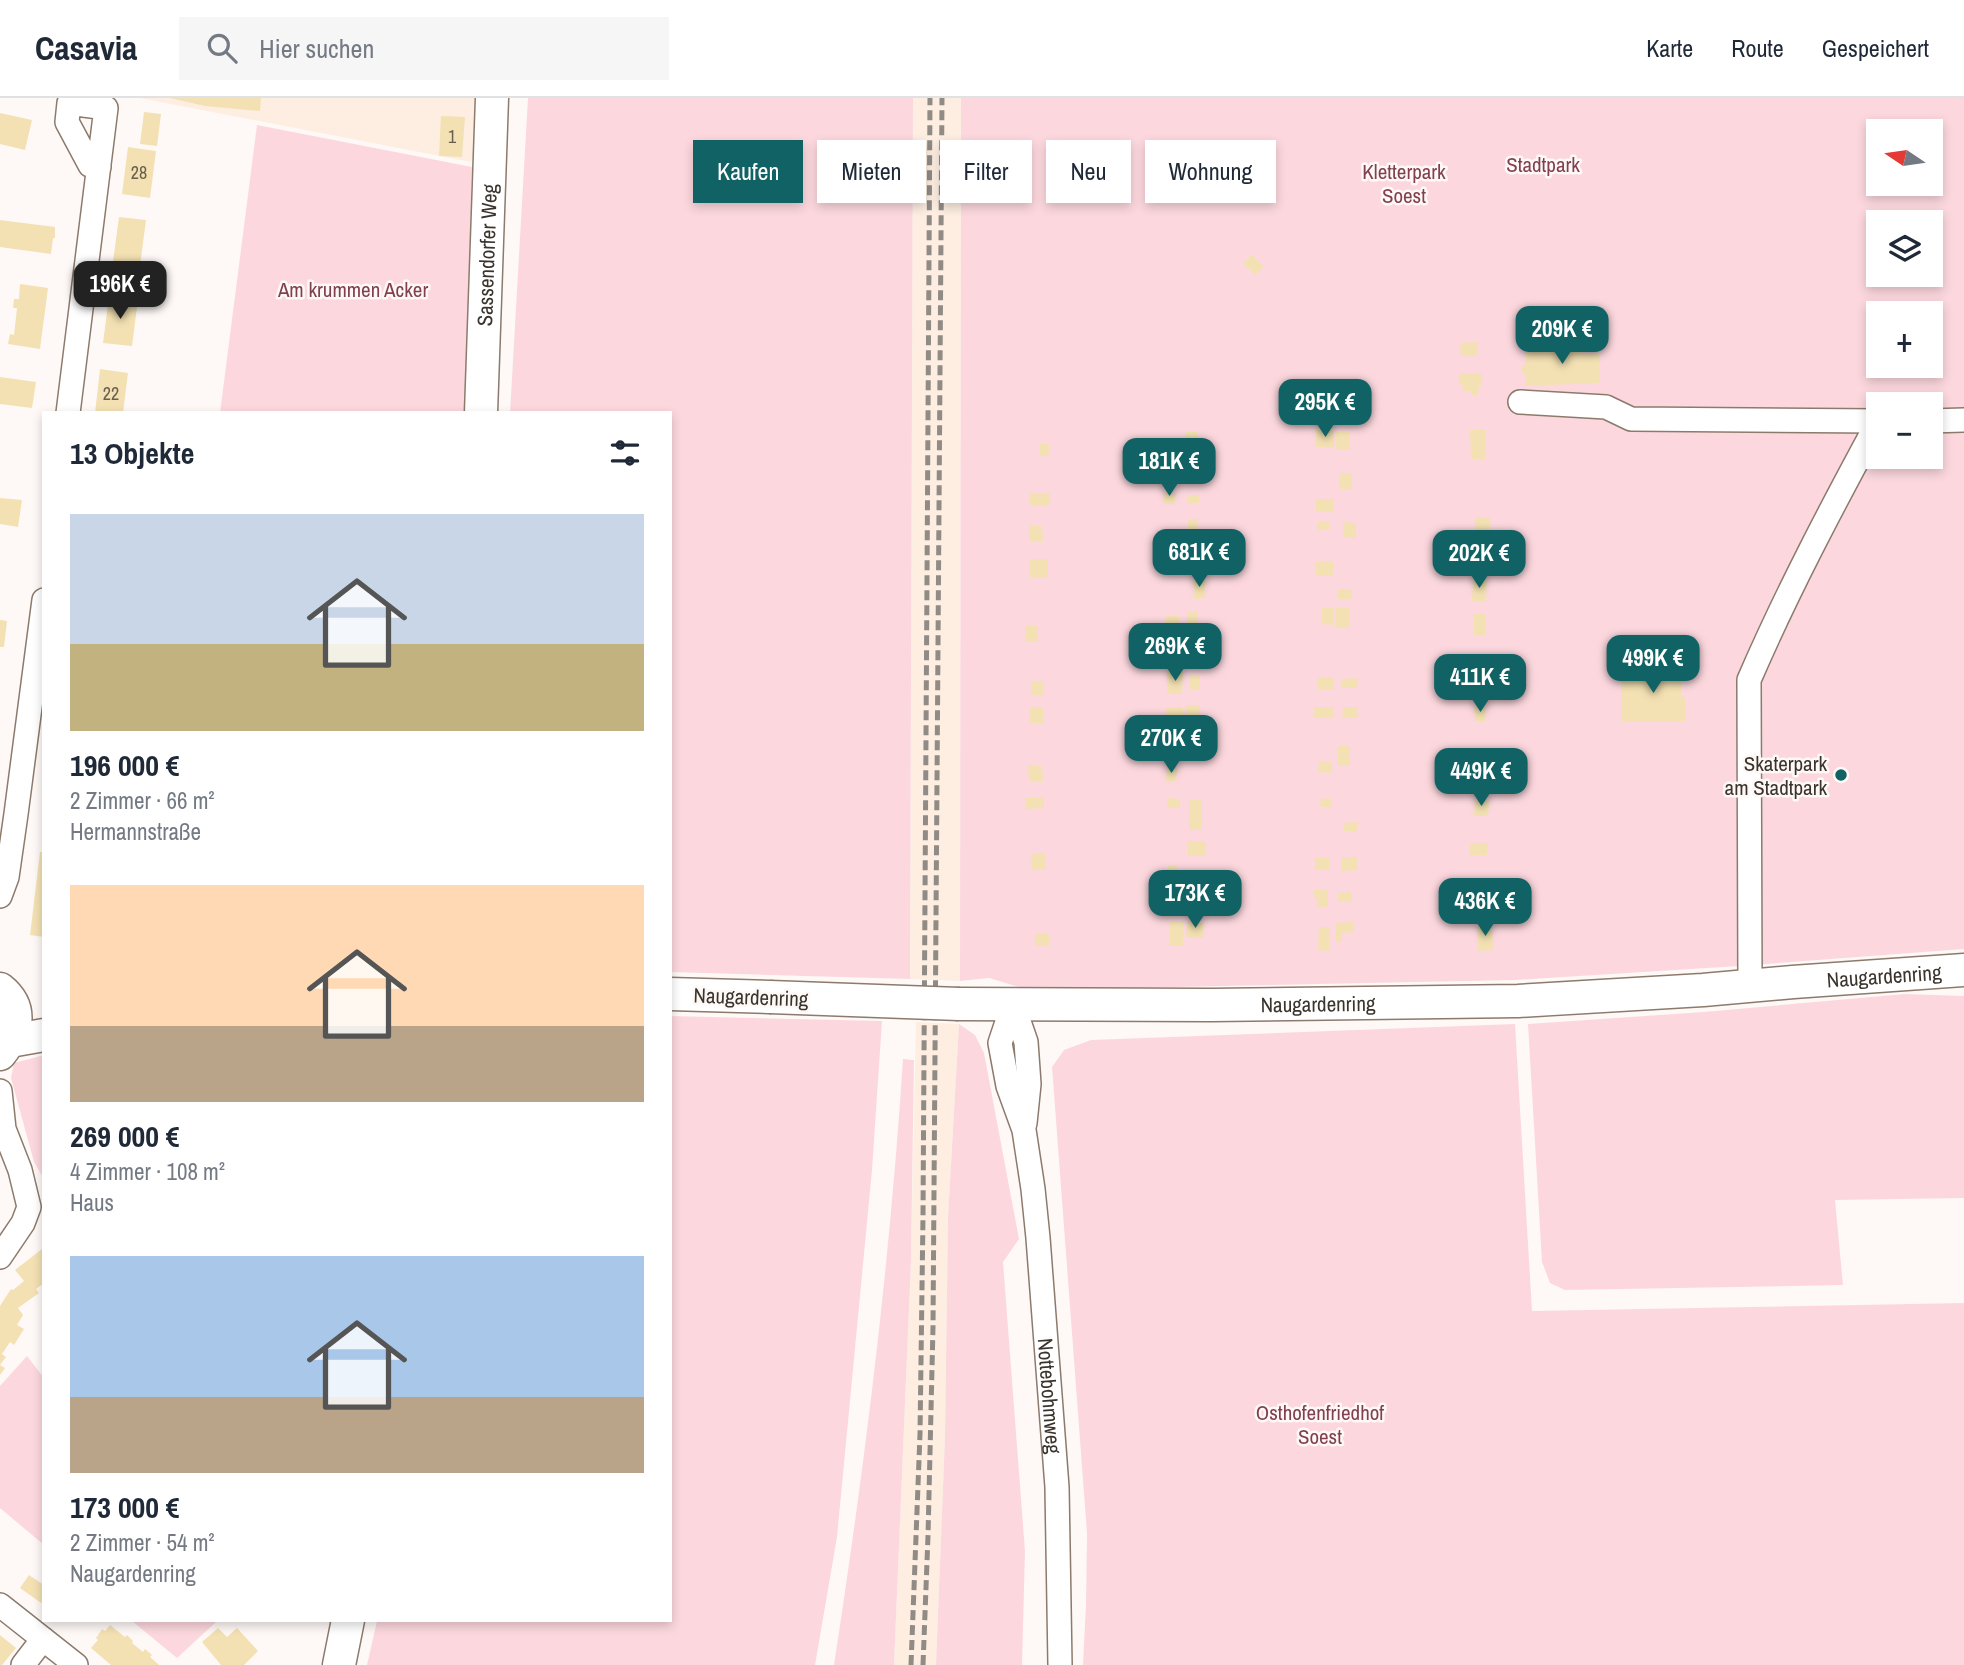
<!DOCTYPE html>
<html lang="de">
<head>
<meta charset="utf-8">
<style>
  :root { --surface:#fff; --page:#f6f6f7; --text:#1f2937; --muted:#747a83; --line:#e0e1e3; --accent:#106264 }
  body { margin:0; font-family:"Archivo Narrow",sans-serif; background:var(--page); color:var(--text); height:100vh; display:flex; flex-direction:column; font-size:26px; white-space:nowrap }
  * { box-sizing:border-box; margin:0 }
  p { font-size:23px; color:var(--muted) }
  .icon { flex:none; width:38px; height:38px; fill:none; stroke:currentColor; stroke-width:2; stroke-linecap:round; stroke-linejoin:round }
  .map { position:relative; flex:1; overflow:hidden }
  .drawer { position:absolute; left:42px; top:313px; width:630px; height:1211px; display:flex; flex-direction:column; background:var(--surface); border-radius:0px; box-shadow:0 4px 10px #0003 }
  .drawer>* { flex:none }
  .guide { position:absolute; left:693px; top:42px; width:665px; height:63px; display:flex; gap:14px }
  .needle { width:46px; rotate:283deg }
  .buttons { position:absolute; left:1866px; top:21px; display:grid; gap:14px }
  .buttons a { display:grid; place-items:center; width:77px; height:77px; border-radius:0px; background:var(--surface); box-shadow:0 4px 10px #0003; font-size:35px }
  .price { position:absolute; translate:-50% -60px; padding:0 16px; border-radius:14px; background:var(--accent); color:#fff; font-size:23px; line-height:46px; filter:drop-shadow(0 2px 4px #0008) }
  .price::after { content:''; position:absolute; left:50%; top:42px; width:21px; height:16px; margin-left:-10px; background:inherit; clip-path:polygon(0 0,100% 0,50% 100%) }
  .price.on { background:#222; color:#fff }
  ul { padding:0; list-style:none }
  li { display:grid; align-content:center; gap:14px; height:371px; padding:0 28px }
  li span { display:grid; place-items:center; height:217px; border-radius:0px; color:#555 }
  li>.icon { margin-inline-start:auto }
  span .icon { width:126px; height:126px; fill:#fffc; stroke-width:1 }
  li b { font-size:30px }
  h2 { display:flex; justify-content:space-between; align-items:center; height:84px; padding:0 28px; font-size:30px }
  .pill { padding:0 24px; border-radius:0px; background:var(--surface); box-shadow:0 4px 10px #0003; font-size:24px; line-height:63px }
  .pill.on { background:var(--accent); color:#fff }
  header { display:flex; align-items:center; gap:42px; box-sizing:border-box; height:98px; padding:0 35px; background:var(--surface); border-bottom:2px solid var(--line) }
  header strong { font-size:33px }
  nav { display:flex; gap:38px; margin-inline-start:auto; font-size:24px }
  .search { width:490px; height:63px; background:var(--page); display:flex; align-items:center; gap:18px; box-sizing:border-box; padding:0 24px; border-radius:0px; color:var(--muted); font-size:26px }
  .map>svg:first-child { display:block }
  .built { fill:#fdeee1 }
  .green { fill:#fcd8de; fill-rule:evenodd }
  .building { fill:#f3e1b3 }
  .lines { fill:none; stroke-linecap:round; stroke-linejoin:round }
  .street-casing { stroke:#8c7a6c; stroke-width:26 }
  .secondary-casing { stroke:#8c7a6c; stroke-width:35 }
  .street { stroke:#fff; stroke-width:23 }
  .secondary { stroke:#fff; stroke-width:32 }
  .rail { stroke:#918b86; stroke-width:5; stroke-dasharray:10 5; stroke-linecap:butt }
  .secondary-bridge-casing { stroke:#8c7a6c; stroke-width:35; stroke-linecap:butt }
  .secondary-bridge { stroke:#fff; stroke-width:32 }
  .poi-dot { fill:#106264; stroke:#fef9f6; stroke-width:2.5 }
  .labels { text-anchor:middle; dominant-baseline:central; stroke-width:5; stroke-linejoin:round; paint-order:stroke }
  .number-label { font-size:18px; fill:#695f4e }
  .park-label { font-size:21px; fill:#823f4e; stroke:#fef9f6 }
  .street-label { font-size:21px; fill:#3b342d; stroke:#fef9f6 }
  .poi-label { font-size:21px; fill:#3b342d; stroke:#fef9f6; text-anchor:end }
</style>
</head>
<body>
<header>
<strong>Casavia</strong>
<div class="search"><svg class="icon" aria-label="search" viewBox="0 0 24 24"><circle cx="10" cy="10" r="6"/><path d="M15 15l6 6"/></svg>Hier suchen</div>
<nav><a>Karte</a><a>Route</a><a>Gespeichert</a></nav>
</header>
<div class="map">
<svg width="1964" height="1567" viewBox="0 0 1964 1567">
  <rect width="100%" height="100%" fill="#fef9f6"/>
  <g class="built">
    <path d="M140,0h351l-20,64z"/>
    <path d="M913,0h48l-1,883 -50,-2z"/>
    <path d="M916,924l43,2 -11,193 -3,219 -9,229h-42l17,-405z"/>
  </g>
  <g class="green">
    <path d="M528,0h385l-3,881 -240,-7v-559h-160z"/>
    <path d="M961,0h1003v851l-225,17 -224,14 -486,10 -40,-12 -29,3zM1878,33h52v53h-52zM1878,124h52v53h-52zM1878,215h52v53h-52zM1878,306h52v53h-52z"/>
    <path d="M257,27l215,42 -7,246h-245z"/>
    <path d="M1905,896l59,2v202l-129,2 8,85 -278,5 -15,-7 -8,-21 -14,-238 176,-12z"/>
    <path d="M670,918l212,5 -10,149 -35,367 -22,128h-448l10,-44 293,-1z"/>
    <path d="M959,926l16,11 9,18 35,186 -16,23 22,289 -3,114h-86l9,-229 3,-219z"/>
    <path d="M1515,926l17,287 432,-8v362h-881l3,-61 1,-71 -35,-466 12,-17 27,-10z"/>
    <path d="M44,957v121l-3,-2 -7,-12 -23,-84 3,-15z"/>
    <path d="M903,961l11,1 -3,200 -17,405h-60c31,-201 56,-403 69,-606z"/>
    <path d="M27,1258l17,22v167l-44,-37v-122z"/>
    <path d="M132,1523h85l-40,37z"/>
  </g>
  <g class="building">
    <path d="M170,0h91l-1,13 -55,-5z"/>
    <path d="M144,14l17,2 -4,32 -17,-2z"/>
    <path d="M0,15l32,7 -7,30 -25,-6z"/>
    <path d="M441,18l24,1 -3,40 -23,-1z"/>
    <path d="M128,49l28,4 -6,47 -28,-4z"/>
    <path d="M119,119l27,3 -7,53 -27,-4z"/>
    <path d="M0,122l55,7v11h-2l-2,16 -51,-7z"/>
    <path d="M1252,156l12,13 -9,8 -12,-12z"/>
    <path d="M20,186l28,4 -8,61 -32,-5 2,-10 4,1 3,-27h-4l1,-9h5z"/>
    <path d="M109,198l29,3 -6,47 -29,-3z"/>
    <path d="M1553,240l22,3v7l6,1v5h19v29l-74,3v-12h-4v-9h4v-13h27z"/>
    <path d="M1478,244v13l-17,1 -1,-13z"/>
    <path d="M100,271l28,4 -5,40h-28z"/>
    <path d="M1459,275h23v13h-3l-1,9h-6v-4h-9v-6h-4z"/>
    <path d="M0,279l36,5 -4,26 -32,-4z"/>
    <path d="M1316,332h18v18l-18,-1z"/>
    <path d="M1470,332h15v29h-14z"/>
    <path d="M1185,334h12l1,10 -13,1z"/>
    <rect x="1336" y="334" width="14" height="17"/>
    <rect x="1169" y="340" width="11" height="8"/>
    <rect x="1040" y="346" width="9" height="12"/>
    <path d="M1340,375h12v16h-13z"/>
    <rect x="1030" y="395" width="20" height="13"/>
    <path d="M1163,395h13l-1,11h-12z"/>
    <rect x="1188" y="397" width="11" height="8"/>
    <path d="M0,400l22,2 -4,27 -18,-3z"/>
    <rect x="1316" y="401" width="18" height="13"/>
    <path d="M1475,419h15l1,26h-16z"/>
    <path d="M1188,421h10v14l-10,1z"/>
    <path d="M1329,423v8l-12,1v-8z"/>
    <path d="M1343,424l13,1v15l-13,-1z"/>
    <path d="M1029,428h13l1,15h-14z"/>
    <rect x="1030" y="461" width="18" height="19"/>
    <path d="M1166,463h12l1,14h-13z"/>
    <path d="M1333,463v14l-17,1 -1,-14z"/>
    <path d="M1473,480l14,1 -1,22h-14z"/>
    <path d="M1194,482h11v18l-11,1z"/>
    <rect x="1338" y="491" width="14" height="10"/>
    <path d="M1322,509l11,1v17l-12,-1z"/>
    <path d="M1336,510h13l1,20h-14z"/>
    <rect x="1187" y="514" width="11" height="13"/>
    <path d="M1474,516h11l1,21h-12z"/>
    <path d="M1166,518h13l1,13h-14z"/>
    <path d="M0,522l7,1 -3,26h-4z"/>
    <path d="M1025,527l13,1v15h-13z"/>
    <path d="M1636,569h45v30h4v24h-64v-44h15z"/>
    <path d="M1167,574h16l-1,22h-15z"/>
    <rect x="1189" y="577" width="11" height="14"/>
    <rect x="1318" y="579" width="16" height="12"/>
    <path d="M1357,580v10h-15v-9z"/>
    <path d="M1476,580h14l-1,19h-13z"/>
    <rect x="1031" y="583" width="13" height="14"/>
    <rect x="1185" y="607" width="15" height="17"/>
    <rect x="1030" y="609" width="13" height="16"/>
    <path d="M1166,609h17v14h-16z"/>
    <rect x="1314" y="609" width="20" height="11"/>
    <path d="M1343,609h15v11h-16z"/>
    <path d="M1474,610h11v13h-10z"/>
    <rect x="1338" y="648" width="12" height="20"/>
    <path d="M1189,649h23v13l-23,1z"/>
    <path d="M1319,663l13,1v11l-14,-1z"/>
    <path d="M1028,668h14l1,15h-14z"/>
    <path d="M1167,670l10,1 -1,12h-10z"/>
    <path d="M1471,670h15v16h-16z"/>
    <path d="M1025,700h19v10l-19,1z"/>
    <path d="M1167,700l13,1v9h-13z"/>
    <path d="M1331,700v9h-10l-1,-8z"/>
    <path d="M1202,701v31h-13v-30z"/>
    <path d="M1475,702l14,1 -1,15h-14z"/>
    <path d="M1357,724v9h-13v-8z"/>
    <path d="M1188,743h18v14l-18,1z"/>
    <path d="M1470,745h18l-1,12h-17z"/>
    <path d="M40,754h4v85l-14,-2z"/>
    <path d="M1045,755l1,16 -14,1 -1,-16z"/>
    <path d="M1342,759h15v13l-15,1z"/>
    <rect x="1315" y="760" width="14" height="12"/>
    <rect x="1168" y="767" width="9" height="10"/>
    <path d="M1181,790v13l-22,1v-13z"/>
    <path d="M1472,790h15l1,14h-15z"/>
    <path d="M1185,792h17v12l-17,-1z"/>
    <path d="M1314,792h14v17h-11v-9h-3z"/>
    <path d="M1351,794l1,9 -14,1v-9z"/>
    <path d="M1169,823h15l-1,24h-14z"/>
    <path d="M1187,824l16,1v15h-17z"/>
    <path d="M1353,824l1,10 -12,1v9h-6v-19z"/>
    <path d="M1492,828l1,24 -15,1 -1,-24z"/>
    <path d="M1319,829h11l-1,24 -11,-1z"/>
    <path d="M1049,835v13h-14v-12z"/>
    <path d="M42,1151l2,2v32l-8,6 3,4 -21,15 5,7 -6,10 7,4 -10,16 -4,-3 -8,12 4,3 -6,8 5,3 -5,7v-69l11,-17 2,1 11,-9 -9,-11z"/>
    <path d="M29,1477l15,10v14l-3,4 -21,-15z"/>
    <path d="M110,1527l15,12 2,-2 6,6 -1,2 11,9 2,-3 7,6 -2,2 9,8h-48l-20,-17 7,-8 -2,-2 6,-9 3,2z"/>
    <path d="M218,1530l9,9 10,-9 21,23 -14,14h-23l-19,-23z"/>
    <path d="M0,1537l16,13 -14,17h-2z"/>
  </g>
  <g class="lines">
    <defs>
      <g id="street">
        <path d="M1520,304l86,5 25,12 247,2"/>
        <path d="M68,315c12,-102 26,-203 38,-305l-37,-5 -2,19 23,43 9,2"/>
        <path d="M1930,323l34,-1"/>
        <path d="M0,798l7,-19 9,-63 28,-214"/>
        <path d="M1750,888l-1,-306c38,-88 83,-173 129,-258"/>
        <path id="s1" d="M1013,906l-13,39 8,43 16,44 9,59 5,49 19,249 3,178"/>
        <path d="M1013,906l13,38 3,42 -4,39"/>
        <path d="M0,993l4,38 16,41 9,37 -6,16 -23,34"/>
        <path d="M0,1507l76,60"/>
        <path d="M23,1567l20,-26"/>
      </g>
      <g id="secondary">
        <path id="s2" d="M481,315l11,-315"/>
        <path d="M0,891c24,19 17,44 0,65"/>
        <path d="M670,896l100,3"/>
        <path id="s3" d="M959,906l252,1 307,-4 185,-11 90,-8 171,-12"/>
        <path d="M10,943l34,-6"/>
        <path d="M339,1567l9,-45"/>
      </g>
    </defs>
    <use href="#street" class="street-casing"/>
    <use href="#secondary" class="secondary-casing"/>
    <use href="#street" class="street"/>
    <use href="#secondary" class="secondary"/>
    <g class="rail">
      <path d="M911,1567l9,-231 3,-218 7,-1118"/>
      <path d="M923,1567l5,-129 5,-209 9,-1229"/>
    </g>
    <defs>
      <path id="secondary-bridge" d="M770,899l189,7"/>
    </defs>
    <use href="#secondary-bridge" class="secondary-bridge-casing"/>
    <use href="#secondary-bridge" class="secondary-bridge"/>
  </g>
  <circle class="poi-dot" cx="1841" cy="677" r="7"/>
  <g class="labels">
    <g class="number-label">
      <text x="452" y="38">1</text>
      <text x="139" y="74">28</text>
      <text x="111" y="295">22</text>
    </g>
    <g class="park-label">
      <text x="1543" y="66">Stadtpark</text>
      <text x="1404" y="73">Kletterpark<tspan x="1404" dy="24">Soest</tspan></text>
      <text x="353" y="191">Am krummen Acker</text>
      <text x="1320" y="1314">Osthofenfriedhof<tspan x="1320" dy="24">Soest</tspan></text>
    </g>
    <g class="street-label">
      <text stroke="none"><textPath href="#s2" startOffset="158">Sassendorfer Weg</textPath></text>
      <text stroke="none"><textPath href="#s3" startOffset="926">Naugardenring</textPath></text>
      <text transform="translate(751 899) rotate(2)">Naugardenring</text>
      <text stroke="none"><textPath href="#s3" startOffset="359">Naugardenring</textPath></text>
      <text stroke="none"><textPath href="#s1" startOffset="399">Nottebohmweg</textPath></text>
    </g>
    <g class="poi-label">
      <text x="1827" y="665">Skaterpark<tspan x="1827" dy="24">am Stadtpark</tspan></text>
    </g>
  </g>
</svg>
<div class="buttons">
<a><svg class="needle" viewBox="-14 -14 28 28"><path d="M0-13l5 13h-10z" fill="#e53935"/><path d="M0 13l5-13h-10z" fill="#747a83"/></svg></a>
<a><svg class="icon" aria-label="layers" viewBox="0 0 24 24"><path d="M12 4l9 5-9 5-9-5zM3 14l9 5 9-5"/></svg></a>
<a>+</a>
<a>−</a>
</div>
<b class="price on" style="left:120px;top:223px">196K €</b>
<b class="price" style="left:1562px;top:268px">209K €</b>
<b class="price" style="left:1325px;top:341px">295K €</b>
<b class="price" style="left:1169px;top:400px">181K €</b>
<b class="price" style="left:1199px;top:491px">681K €</b>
<b class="price" style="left:1479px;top:492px">202K €</b>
<b class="price" style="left:1175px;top:585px">269K €</b>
<b class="price" style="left:1653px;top:597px">499K €</b>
<b class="price" style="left:1480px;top:616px">411K €</b>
<b class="price" style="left:1171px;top:677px">270K €</b>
<b class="price" style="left:1481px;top:710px">449K €</b>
<b class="price" style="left:1195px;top:832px">173K €</b>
<b class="price" style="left:1485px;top:840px">436K €</b>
<div class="guide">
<a class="pill on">Kaufen</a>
<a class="pill">Mieten</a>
<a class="pill">Filter</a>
<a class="pill">Neu</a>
<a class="pill">Wohnung</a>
</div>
<section class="drawer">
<h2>13 Objekte<svg class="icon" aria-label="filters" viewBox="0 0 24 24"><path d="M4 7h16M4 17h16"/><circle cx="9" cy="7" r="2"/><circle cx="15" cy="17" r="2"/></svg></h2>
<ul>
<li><span style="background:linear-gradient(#c9d6e8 60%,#c2b280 0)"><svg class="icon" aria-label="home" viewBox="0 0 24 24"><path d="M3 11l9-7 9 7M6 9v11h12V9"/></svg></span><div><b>196 000 €</b><p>2 Zimmer · 66 m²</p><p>Hermannstraße</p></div></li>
<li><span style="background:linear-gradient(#ffd9b3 65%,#b9a48a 0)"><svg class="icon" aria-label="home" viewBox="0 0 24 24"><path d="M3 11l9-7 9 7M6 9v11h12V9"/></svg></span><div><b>269 000 €</b><p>4 Zimmer · 108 m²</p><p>Haus</p></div></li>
<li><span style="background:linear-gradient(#a9c7e8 65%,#b9a48a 0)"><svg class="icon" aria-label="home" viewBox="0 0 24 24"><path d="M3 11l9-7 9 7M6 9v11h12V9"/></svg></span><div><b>173 000 €</b><p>2 Zimmer · 54 m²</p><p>Naugardenring</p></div></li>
</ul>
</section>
</div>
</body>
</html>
